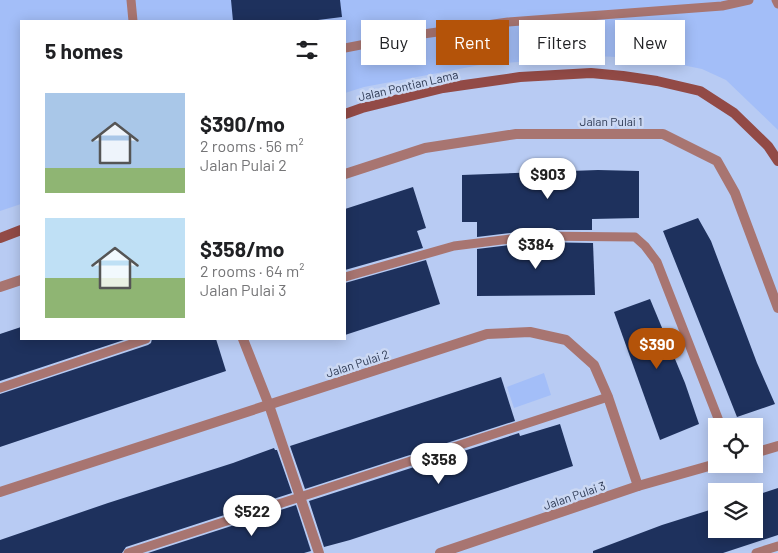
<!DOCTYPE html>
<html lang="en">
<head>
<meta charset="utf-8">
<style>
  :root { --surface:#fff; --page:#f6f6f6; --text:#202124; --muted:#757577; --accent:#b45309 }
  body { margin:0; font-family:Barlow,sans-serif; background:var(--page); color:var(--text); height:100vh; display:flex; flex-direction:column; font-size:19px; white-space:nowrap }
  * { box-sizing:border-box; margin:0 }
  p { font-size:16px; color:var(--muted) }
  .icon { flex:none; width:28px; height:28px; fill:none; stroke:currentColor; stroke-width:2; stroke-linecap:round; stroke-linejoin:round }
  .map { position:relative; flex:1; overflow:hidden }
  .sheet { position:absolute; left:20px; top:20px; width:326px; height:320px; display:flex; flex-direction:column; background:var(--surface); border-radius:0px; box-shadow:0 2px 12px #0003 }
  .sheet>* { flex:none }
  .hud { position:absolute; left:361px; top:20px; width:341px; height:45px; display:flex; gap:10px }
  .controls { position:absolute; left:708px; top:418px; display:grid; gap:10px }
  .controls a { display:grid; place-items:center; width:55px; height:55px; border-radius:0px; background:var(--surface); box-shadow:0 2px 12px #0003; font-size:25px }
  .price { position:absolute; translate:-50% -42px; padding:0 11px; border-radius:18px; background:#fff; color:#222; font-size:16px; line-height:32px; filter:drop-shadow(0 1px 2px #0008) }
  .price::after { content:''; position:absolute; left:50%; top:30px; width:15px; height:11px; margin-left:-8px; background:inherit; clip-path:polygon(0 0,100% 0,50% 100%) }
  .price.active { background:var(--accent); color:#fff }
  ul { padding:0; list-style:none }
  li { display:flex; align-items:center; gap:15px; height:125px; padding:0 25px }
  li span { display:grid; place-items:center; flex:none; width:140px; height:100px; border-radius:0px; color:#555 }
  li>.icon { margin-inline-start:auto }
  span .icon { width:60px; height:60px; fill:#fffc; stroke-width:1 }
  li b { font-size:21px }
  h2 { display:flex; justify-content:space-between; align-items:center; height:60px; padding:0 25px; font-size:21px }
  .pill { padding:0 18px; border-radius:0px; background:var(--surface); box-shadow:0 2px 12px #0003; font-size:18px; line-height:45px }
  .pill.active { background:var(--accent); color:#fff }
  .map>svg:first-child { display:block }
  .built { fill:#a3bef8 }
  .building { fill:#1e315d }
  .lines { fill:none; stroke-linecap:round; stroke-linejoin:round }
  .lane { stroke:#a87571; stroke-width:9 }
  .street { stroke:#a87571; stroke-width:10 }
  .secondary { stroke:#924a46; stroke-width:10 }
  .labels { text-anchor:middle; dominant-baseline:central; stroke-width:5; stroke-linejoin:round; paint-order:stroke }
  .street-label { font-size:12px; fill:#2c3852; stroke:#cbd8f3 }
</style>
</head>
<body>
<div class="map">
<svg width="778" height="553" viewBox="0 0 778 553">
  <rect width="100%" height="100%" fill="#b8cbf3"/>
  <g class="built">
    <path d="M0,0h778v130l-52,-50 -24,-11 -49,-10 -56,-3 -117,9 -116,22 -19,6v-72h-324v183l-21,7z"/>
    <path d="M544,373l7,22 -37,13 -7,-21z"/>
  </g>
  <g class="building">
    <path d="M231,0h109l2,17 -32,4h-77z"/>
    <path d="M598,170l41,1v47l-47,1v11h-59l-56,7v-15h-15v-47z"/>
    <path d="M413,187l13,41 -9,3 6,17 -78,22v-61z"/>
    <path d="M698,218l13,23 46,122 18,41 -38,13 -74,-186z"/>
    <path d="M533,242l60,1 2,52 -118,1v-47z"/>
    <path d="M426,260l14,44 -95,31v-52z"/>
    <path d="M650,299l35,84 14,41 -39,16 -46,-128z"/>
    <path d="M21,327v12h106l-127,42v-47z"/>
    <path d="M152,339h64l10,32 -226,76v-53l148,-49 3,-2z"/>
    <path d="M501,377l14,44 -210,68 -15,-43z"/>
    <path d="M560,424l13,42 -223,74 -26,7 -15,-46 210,-68 1,3z"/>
    <path d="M274,448l1,2h2l15,43 -166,54 -4,6h-122v-13l108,-37 125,-40z"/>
    <path d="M778,488v47l-55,18h-130v-2l69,-26 54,-17v21h38v-33z"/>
    <path d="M296,505l15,46 -7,2h-156z"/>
  </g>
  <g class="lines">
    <g class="lane">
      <path d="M131,0l2,21"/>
      <path d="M776,0l2,4"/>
      <path d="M345,48l57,-11 106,-15 214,-16 27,-6"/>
      <path d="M345,277l109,-31 79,-10 102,1 10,9 12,16 64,164"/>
      <path d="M0,388l146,-49"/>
      <path d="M128,553l480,-156"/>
      <path d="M756,553l22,-7"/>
    </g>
    <g class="street">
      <path d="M345,174l80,-26 91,-14h147l54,27 18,32 43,115"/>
      <path d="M0,287l21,-7"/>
      <path d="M243,339l26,66 50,148"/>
      <path d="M754,453l24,-7"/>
      <path d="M0,492l487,-158 43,-2 36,8 28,25 14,32 30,89"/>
      <path d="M440,553l198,-67 78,-22"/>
    </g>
    <g class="secondary">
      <path d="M345,114l17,-6 81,-20 77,-11 71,-4 32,3 34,5 43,10 34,22 34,33 10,15"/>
      <path d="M0,238l21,-8"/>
    </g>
  </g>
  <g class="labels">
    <g class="street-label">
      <text transform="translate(408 85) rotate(-13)">Jalan Pontian Lama</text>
      <text x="611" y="121">Jalan Pulai 1</text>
      <text transform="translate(357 363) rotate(-18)">Jalan Pulai 2</text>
      <text transform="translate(574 495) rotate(-19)">Jalan Pulai 3</text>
    </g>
  </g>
</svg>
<div class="controls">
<a><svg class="icon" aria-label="locate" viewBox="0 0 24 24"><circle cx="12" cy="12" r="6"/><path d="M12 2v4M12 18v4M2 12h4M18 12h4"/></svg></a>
<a><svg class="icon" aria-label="layers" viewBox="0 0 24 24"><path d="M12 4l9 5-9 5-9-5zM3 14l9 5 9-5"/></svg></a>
</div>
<b class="price" style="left:548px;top:200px">$903</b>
<b class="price" style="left:536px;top:270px">$384</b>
<b class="price active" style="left:657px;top:370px">$390</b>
<b class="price" style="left:439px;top:485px">$358</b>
<b class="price" style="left:252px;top:537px">$522</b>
<div class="hud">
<a class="pill">Buy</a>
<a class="pill active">Rent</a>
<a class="pill">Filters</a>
<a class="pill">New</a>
</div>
<section class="sheet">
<h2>5 homes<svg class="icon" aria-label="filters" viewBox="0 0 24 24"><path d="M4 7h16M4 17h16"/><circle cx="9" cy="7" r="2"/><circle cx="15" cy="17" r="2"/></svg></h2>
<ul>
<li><span style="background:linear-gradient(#a9c7e8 75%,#8fb573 0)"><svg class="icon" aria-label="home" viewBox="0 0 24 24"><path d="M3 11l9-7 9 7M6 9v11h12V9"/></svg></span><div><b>$390/mo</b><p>2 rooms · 56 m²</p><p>Jalan Pulai 2</p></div></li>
<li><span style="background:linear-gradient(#bfe0f5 60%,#8fb573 0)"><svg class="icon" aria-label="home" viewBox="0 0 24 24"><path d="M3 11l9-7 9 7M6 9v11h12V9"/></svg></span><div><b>$358/mo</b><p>2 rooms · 64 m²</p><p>Jalan Pulai 3</p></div></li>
</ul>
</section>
</div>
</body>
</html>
